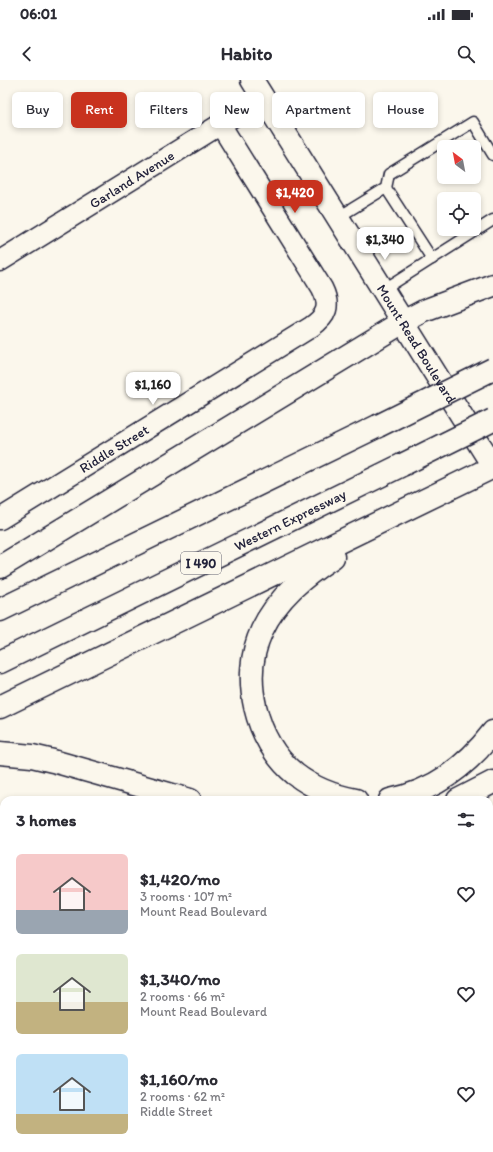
<!DOCTYPE html>
<html lang="en">
<head>
<meta charset="utf-8">
<style>
  :root { --surface:#fff; --page:#f2f2f3; --text:#2b2b33; --muted:#7c7c81; --accent:#c8321e }
  body { margin:0; font-family:Itim,sans-serif; background:var(--page); color:var(--text); height:100vh; display:flex; flex-direction:column; font-size:15px; white-space:nowrap }
  * { box-sizing:border-box; margin:0 }
  p { font-size:13px; color:var(--muted) }
  .icon { flex:none; width:22px; height:22px; fill:none; stroke:currentColor; stroke-width:2; stroke-linecap:round; stroke-linejoin:round }
  .map { position:relative; flex:1; overflow:hidden }
  .drawer { position:absolute; left:0px; top:716px; width:493px; height:356px; display:flex; flex-direction:column; background:var(--surface); border-radius:12px 12px 0 0; box-shadow:0 2px 6px #0003 }
  .drawer>* { flex:none }
  .guide { position:absolute; left:12px; top:12px; width:469px; height:36px; display:flex; gap:8px }
  .needle { width:26px; rotate:328deg }
  .fabs { position:absolute; left:437px; top:60px; display:grid; gap:8px }
  .fabs a { display:grid; place-items:center; width:44px; height:44px; border-radius:6px; background:var(--surface); box-shadow:0 2px 6px #0003; font-size:20px }
  .price { position:absolute; translate:-50% -34px; padding:0 9px; border-radius:8px; background:#fff; color:#222; font-size:13px; line-height:26px; filter:drop-shadow(0 1px 2px #0008) }
  .price::after { content:''; position:absolute; left:50%; top:24px; width:12px; height:9px; margin-left:-6px; background:inherit; clip-path:polygon(0 0,100% 0,50% 100%) }
  .price.on { background:var(--accent); color:#fff }
  ul { padding:0; list-style:none }
  li { display:flex; align-items:center; gap:12px; height:100px; padding:0 16px }
  li span { display:grid; place-items:center; flex:none; width:112px; height:80px; border-radius:6px; color:#555 }
  li>.icon { margin-inline-start:auto }
  span .icon { width:48px; height:48px; fill:#fffc; stroke-width:1 }
  li b { font-size:17px }
  h2 { display:flex; justify-content:space-between; align-items:center; height:48px; padding:0 16px; font-size:17px }
  .chip { padding:0 14px; border-radius:6px; background:var(--surface); box-shadow:0 2px 6px #0003; font-size:14px; line-height:36px }
  .chip.on { background:var(--accent); color:#fff }
  .status { display:flex; justify-content:space-between; align-items:center; height:28px; padding:0 20px; background:var(--surface); direction:ltr }
  .status svg { height:11px; fill:currentColor }
  header { display:flex; justify-content:space-between; align-items:center; height:52px; padding:0 16px; background:var(--surface); font-size:18px; font-weight:700 }
  .map>svg:first-child { display:block }
  .building { fill:#ecd3a2; stroke:#22223b }
  .lines { fill:none; stroke-linecap:round; stroke-linejoin:round }
  .service-casing { stroke:#22223b; stroke-width:13 }
  .minor-casing { stroke:#22223b; stroke-width:23 }
  .secondary-casing { stroke:#22223b; stroke-width:25 }
  .motorway-casing { stroke:#22223b; stroke-width:25 }
  .service { stroke:#fbf7ec; stroke-width:10 }
  .minor { stroke:#fbf7ec; stroke-width:20 }
  .secondary { stroke:#fbf7ec; stroke-width:22 }
  .motorway { stroke:#fbf7ec; stroke-width:22 }
  .motorway-bridge-casing { stroke:#22223b; stroke-width:25; stroke-linecap:butt }
  .motorway-bridge { stroke:#fbf7ec; stroke-width:22 }
  .labels { text-anchor:middle; dominant-baseline:central; stroke-width:3; stroke-linejoin:round; paint-order:stroke }
  .shield { fill:#fbf7ec; stroke:#636270; stroke-width:1 }
  .shield-label { font-size:13px; font-weight:bold; fill:#22223b }
  .street-label { font-size:14px; fill:#22223b; stroke:#fbf7ec }
</style>
</head>
<body>
<div class="status"><b>06:01</b><svg viewBox="0 0 49 12"><path d="M0 12V9h3v3zM5 12V6h3v6zM10 12V3h3v9zM15 12V0h3v12zM26 1h20v11H26zM47 4h2v5h-2z"/></svg></div>
<header><svg class="icon" aria-label="back" viewBox="0 0 24 24"><path d="M15 5l-7 7 7 7"/></svg>Habito<svg class="icon" aria-label="search" viewBox="0 0 24 24"><circle cx="10" cy="10" r="6"/><path d="M15 15l6 6"/></svg></header>
<div class="map">
<svg width="493" height="1072" viewBox="0 0 493 1072">
  <rect width="100%" height="100%" fill="#fbf7ec"/>
  <filter id="ink" filterUnits="userSpaceOnUse"><feTurbulence type="fractalNoise" baseFrequency=".025" numOctaves="2"/><feDisplacementMap in="SourceGraphic" scale="8" xChannelSelector="R" yChannelSelector="G"/><feConvolveMatrix kernelMatrix="1 2 1 2 8 2 1 2 1" color-interpolation-filters="sRGB"/></filter>
  <g filter="url(#ink)">
    <path class="building" d="M148,1068h73l-6,4h-65z"/>
    <g class="lines">
      <defs>
        <g id="service">
          <path d="M386,108l46,71"/>
          <path d="M337,138l49,-30 3,-14 84,-52 20,33"/>
          <path d="M383,210l110,-70"/>
          <path d="M489,807l4,-3"/>
          <path d="M0,819l4,-2"/>
          <path d="M489,936l4,-3"/>
          <path d="M0,941l4,-2"/>
          <path d="M489,983l4,-3"/>
          <path d="M0,1032l4,-2"/>
          <path d="M121,1068l1,4"/>
          <path d="M478,1068l3,4"/>
          <path d="M282,1072l6,-4"/>
          <path d="M347,1072l9,-4"/>
        </g>
        <g id="minor">
          <path id="s1" d="M0,181l263,-163"/>
          <path id="s2" d="M0,439l311,-192c16,-11 20,-21 11,-39l-102,-164"/>
        </g>
        <g id="secondary">
          <path id="s3" d="M252,0l241,386"/>
        </g>
        <g id="motorway">
          <path d="M333,477c-29,19 -56,41 -71,73 -22,47 -7,111 33,144 18,14 39,22 61,26"/>
          <path d="M0,487l403,-245 21,-11 69,-26"/>
          <path d="M0,530l378,-184"/>
          <path id="s4" d="M0,582l402,-197"/>
          <path d="M0,627l493,-240"/>
          <path d="M0,673l32,3 21,5 137,39"/>
          <path d="M390,720c44,-9 76,-33 103,-68"/>
          <path d="M458,720l35,-18"/>
        </g>
      </defs>
      <use href="#service" class="service-casing"/>
      <use href="#minor" class="minor-casing"/>
      <use href="#secondary" class="secondary-casing"/>
      <use href="#motorway" class="motorway-casing"/>
      <use href="#service" class="service"/>
      <use href="#minor" class="minor"/>
      <use href="#secondary" class="secondary"/>
      <use href="#motorway" class="motorway"/>
      <defs>
        <g id="motorway-bridge">
          <path d="M378,346l115,-57"/>
          <path d="M402,385l91,-45"/>
        </g>
      </defs>
      <use href="#motorway-bridge" class="motorway-bridge-casing"/>
      <use href="#motorway-bridge" class="motorway-bridge"/>
    </g>
  </g>
  <g class="labels">
    <rect class="shield" x="181" y="472" width="40" height="22" rx="3"/>
    <g class="shield-label">
      <text x="201" y="483">I 490</text>
    </g>
    <g class="street-label">
      <text stroke="none"><textPath href="#s1" startOffset="155">Garland Avenue</textPath></text>
      <text stroke="none"><textPath href="#s3" startOffset="311">Mount Read Boulevard</textPath></text>
      <text stroke="none"><textPath href="#s2" startOffset="134">Riddle Street</textPath></text>
      <text stroke="none"><textPath href="#s4" startOffset="323">Western Expressway</textPath></text>
    </g>
  </g>
</svg>
<div class="fabs">
<a><svg class="needle" viewBox="-14 -14 28 28"><path d="M0-13l5 13h-10z" fill="#e53935"/><path d="M0 13l5-13h-10z" fill="#7c7c81"/></svg></a>
<a><svg class="icon" aria-label="locate" viewBox="0 0 24 24"><circle cx="12" cy="12" r="6"/><path d="M12 2v4M12 18v4M2 12h4M18 12h4"/></svg></a>
</div>
<b class="price on" style="left:295px;top:134px">$1,420</b>
<b class="price" style="left:385px;top:181px">$1,340</b>
<b class="price" style="left:153px;top:326px">$1,160</b>
<div class="guide">
<a class="chip">Buy</a>
<a class="chip on">Rent</a>
<a class="chip">Filters</a>
<a class="chip">New</a>
<a class="chip">Apartment</a>
<a class="chip">House</a>
</div>
<section class="drawer">
<h2>3 homes<svg class="icon" aria-label="filters" viewBox="0 0 24 24"><path d="M4 7h16M4 17h16"/><circle cx="9" cy="7" r="2"/><circle cx="15" cy="17" r="2"/></svg></h2>
<ul>
<li><span style="background:linear-gradient(#f6c9c9 70%,#9aa5b1 0)"><svg class="icon" aria-label="home" viewBox="0 0 24 24"><path d="M3 11l9-7 9 7M6 9v11h12V9"/></svg></span><div><b>$1,420/mo</b><p>3 rooms · 107 m²</p><p>Mount Read Boulevard</p></div><svg class="icon" aria-label="heart" viewBox="0 0 24 24"><path d="M12 20l-8-8c-3-5 5-10 8-4 3-6 11-1 8 4z"/></svg></li>
<li><span style="background:linear-gradient(#dfe7d0 60%,#c2b280 0)"><svg class="icon" aria-label="home" viewBox="0 0 24 24"><path d="M3 11l9-7 9 7M6 9v11h12V9"/></svg></span><div><b>$1,340/mo</b><p>2 rooms · 66 m²</p><p>Mount Read Boulevard</p></div><svg class="icon" aria-label="heart" viewBox="0 0 24 24"><path d="M12 20l-8-8c-3-5 5-10 8-4 3-6 11-1 8 4z"/></svg></li>
<li><span style="background:linear-gradient(#bfe0f5 75%,#c2b280 0)"><svg class="icon" aria-label="home" viewBox="0 0 24 24"><path d="M3 11l9-7 9 7M6 9v11h12V9"/></svg></span><div><b>$1,160/mo</b><p>2 rooms · 62 m²</p><p>Riddle Street</p></div><svg class="icon" aria-label="heart" viewBox="0 0 24 24"><path d="M12 20l-8-8c-3-5 5-10 8-4 3-6 11-1 8 4z"/></svg></li>
</ul>
</section>
</div>
</body>
</html>
